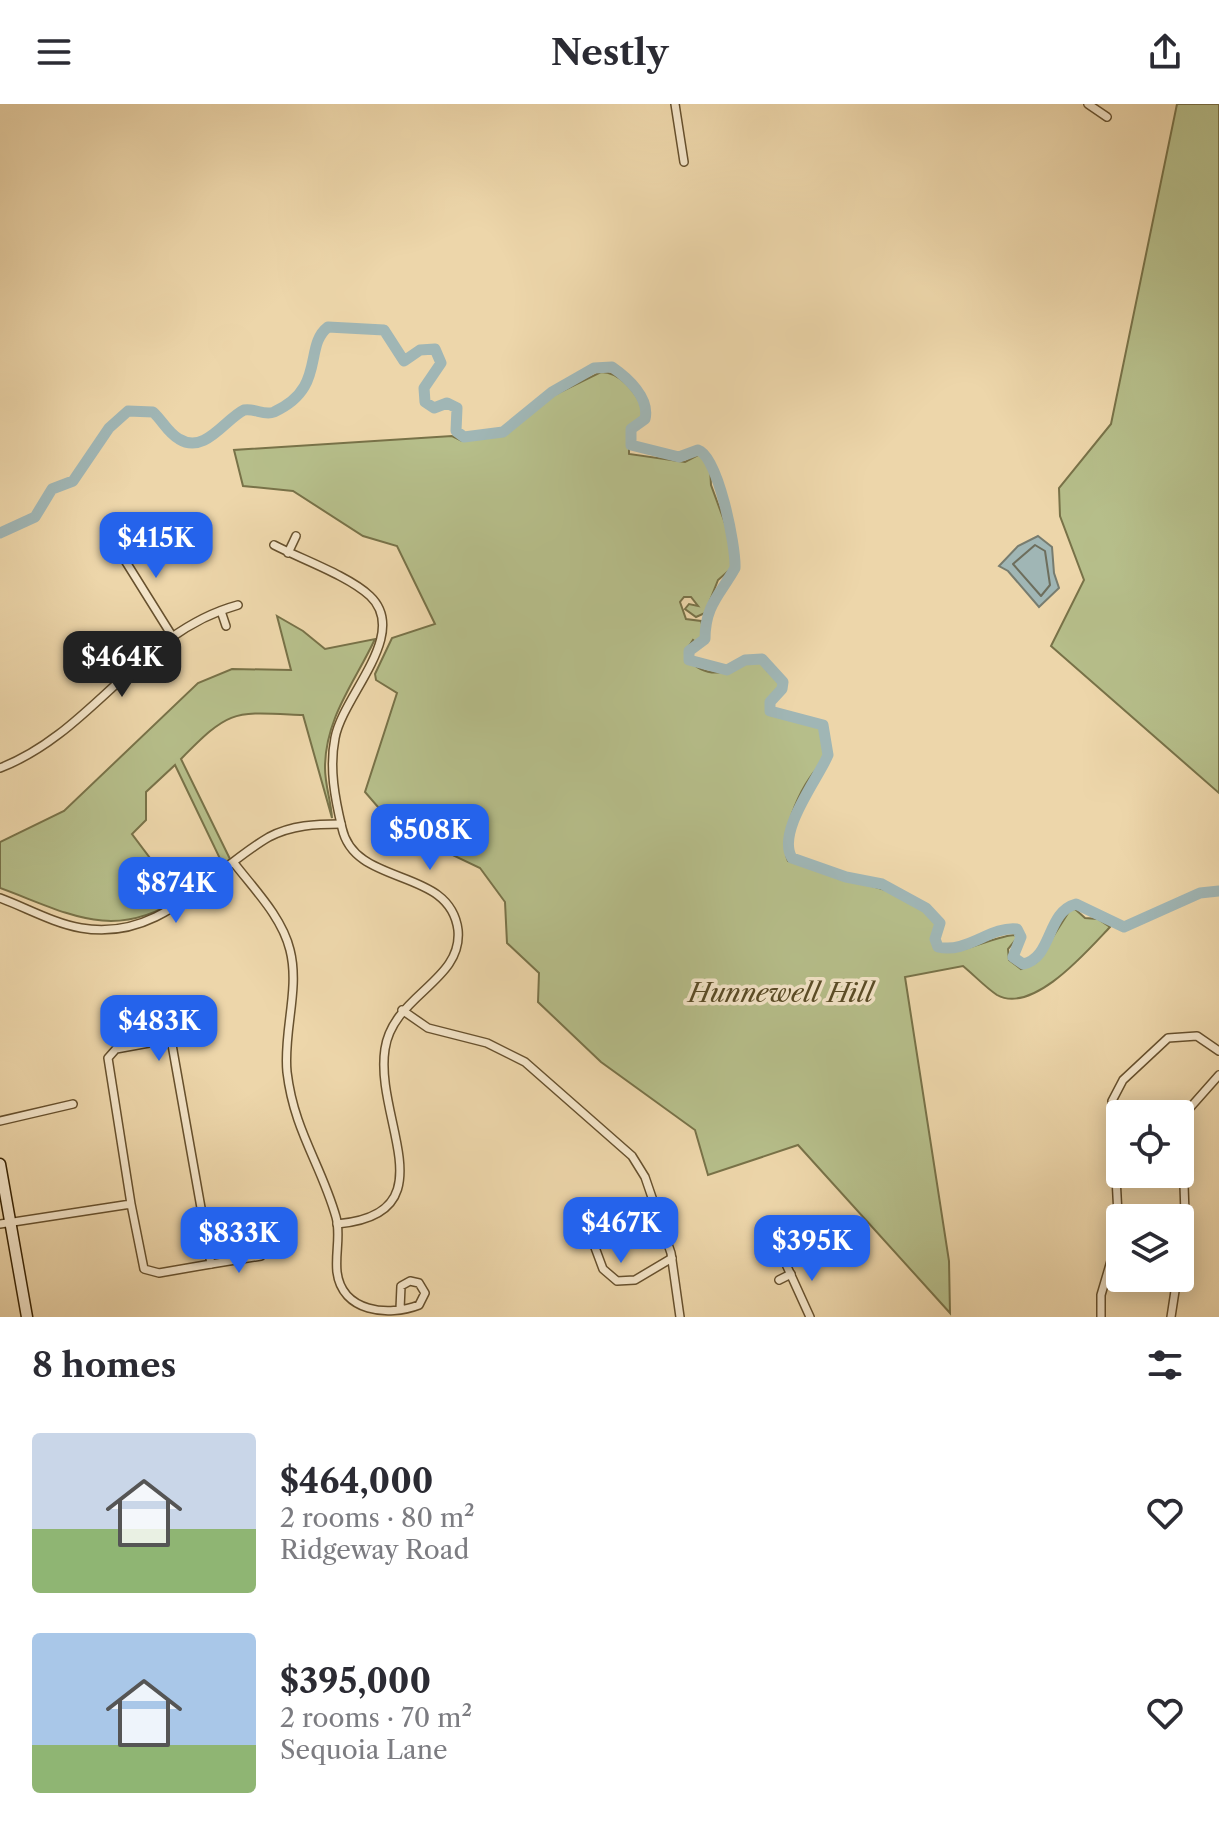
<!DOCTYPE html>
<html lang="en">
<head>
<meta charset="utf-8">
<style>
  :root { --surface:#fff; --page:#f2f2f3; --text:#2b2b33; --muted:#7c7c81; --accent:#2563eb }
  body { margin:0; font-family:"Libre Caslon Text",serif; background:var(--page); color:var(--text); height:100vh; display:flex; flex-direction:column; font-size:30px; white-space:nowrap }
  * { box-sizing:border-box; margin:0 }
  p { font-size:26px; color:var(--muted) }
  .icon { flex:none; width:44px; height:44px; fill:none; stroke:currentColor; stroke-width:2; stroke-linecap:round; stroke-linejoin:round }
  .map { position:relative; height:1213px; overflow:hidden }
  .sheet { display:flex; flex-direction:column; background:var(--surface); flex:1 }
  .sheet>* { flex:none }
  .tools { position:absolute; left:1106px; top:996px; display:grid; gap:16px }
  .tools a { display:grid; place-items:center; width:88px; height:88px; border-radius:8px; background:var(--surface); box-shadow:0 4px 20px #0003; font-size:40px }
  .price { position:absolute; translate:-50% -68px; padding:0 18px; border-radius:16px; background:var(--accent); color:#fff; font-size:26px; line-height:52px; filter:drop-shadow(0 2px 4px #0008) }
  .price::after { content:''; position:absolute; left:50%; top:48px; width:24px; height:18px; margin-left:-12px; background:inherit; clip-path:polygon(0 0,100% 0,50% 100%) }
  .price.active { background:#222; color:#fff }
  ul { padding:0; list-style:none }
  li { display:flex; align-items:center; gap:24px; height:200px; padding:0 32px }
  li span { display:grid; place-items:center; flex:none; width:224px; height:160px; border-radius:8px; color:#555 }
  li>.icon { margin-inline-start:auto }
  span .icon { width:96px; height:96px; fill:#fffc; stroke-width:1 }
  li b { font-size:34px }
  h2 { display:flex; justify-content:space-between; align-items:center; height:96px; padding:0 32px; font-size:34px }
  header { display:flex; justify-content:space-between; align-items:center; height:104px; padding:0 32px; background:var(--surface); font-size:36px; font-weight:800 }
  .map>svg:first-child { display:block }
  .green { fill:#b6be8a; stroke:#787248; stroke-width:2 }
  .water { fill:#a0b6b5; stroke:#777c6f; stroke-width:2 }
  .lines { fill:none; stroke-linecap:round; stroke-linejoin:round }
  .shore { stroke:#6d6e5d; stroke-width:2 }
  .river { stroke:#a0b6b5; stroke-width:11 }
  .minor-casing { stroke:#67512e; stroke-width:10 }
  .secondary-casing { stroke:#3a2505; stroke-width:13 }
  .minor { stroke:#f3e4c8; stroke-width:7 }
  .secondary { stroke:#f3e4c8; stroke-width:10 }
  .labels { text-anchor:middle; dominant-baseline:central; stroke-width:7; stroke-linejoin:round; paint-order:stroke }
  .park-label { font-size:26px; font-style:italic; fill:#594b26; stroke:#f3e4c8 }
</style>
</head>
<body>
<header><svg class="icon" aria-label="menu" viewBox="0 0 24 24"><path d="M4 6h16M4 12h16M4 18h16"/></svg>Nestly<svg class="icon" aria-label="share" viewBox="0 0 24 24"><path d="M12 15V3M7 8l5-5 5 5M5 13v7h14v-7"/></svg></header>
<div class="map">
<svg width="1219" height="1213" viewBox="0 0 1219 1213">
  <rect width="100%" height="100%" fill="#edd6aa"/>
  <filter id="stains"><feTurbulence type="fractalNoise" baseFrequency=".0025" numOctaves="4"/><feColorMatrix values="0 0 0 0 .2 0 0 0 0 .09 0 0 0 0 .02 0 0 0 .5 -.17"/></filter>
  <radialGradient id="worn" r=".72"><stop offset=".6" stop-color="#630" stop-opacity="0"/><stop offset="1" stop-color="#630" stop-opacity=".3"/></radialGradient>
  <g class="green">
    <path d="M1177,0h42v689l-168,-147 33,-66 -24,-64 -1,-28 52,-64z"/>
    <path d="M601,268c19,0 35,20 43,38l-3,9 -12,7v28l56,8 15,-8 10,12 1,19 18,49 5,32 -16,14 -13,33 -9,4 -11,-8 4,-5 9,2 -7,-9h-7l-4,5 6,17 15,2 4,13 -7,10 -5,-4 -6,9v9c20,23 42,15 65,2l12,3 3,8 13,10 -1,6 -10,13 3,12 49,14 4,36c-20,11 -48,73 -37,99l104,31 45,27c-16,61 51,16 78,16l3,2 -10,12 1,11 12,9 16,-7 33,-52 5,-1 10,9 13,1 12,8c-22,23 -77,88 -113,68 -12,-8 -23,-20 -34,-29l-58,11 44,284 1,52 -152,-168 -90,30 -13,-45 -94,-68 -63,-60 1,-29 -32,-30 -2,-41 -25,-34 -84,-40 -31,-36 32,-99 -21,-13 -1,-6 17,-36 43,-14 -38,-78 -34,-10 -70,-45 -50,-5 -9,-36 218,-14 10,5 43,-6 43,-37z"/>
    <path d="M277,512l26,15 22,18 50,-10c-20,43 -50,79 -50,129 0,17 6,33 7,50l-29,-103c-70,-3 -72,-7 -122,44l49,100 -7,6 -48,-100 -29,27v28l-14,14 48,64c-67,45 -114,14 -180,-10v-46l64,-31 134,-128 34,-14 59,1z"/>
  </g>
  <path class="water" d="M1038,432l14,11 2,26 5,15 -20,19 -31,-36 -9,-5 19,-20z"/>
  <g class="lines">
    <path class="shore" d="M1035,441l10,6 5,34 -9,11 -28,-32z"/>
    <path class="river" d="M0,429l35,-16 17,-28 21,-8 36,-53 19,-17 25,1c9,8 15,21 26,27 26,16 46,-20 65,-29 11,-2 20,6 30,2 53,-24 29,-66 54,-85l56,3 20,31 16,-11 15,-1 6,14 -17,25 1,14 9,6 13,-5 10,5 -1,23 8,6 39,-5 49,-40 42,-24 18,-1c16,11 38,31 33,52l-14,10v16l48,12 19,-7c20,6 38,96 37,118 -15,27 -30,37 -30,71l-16,12v9l38,10 18,-10 17,-1 21,23 -1,7 -12,13v9l53,14 5,30c-10,24 -52,77 -36,103l54,19 36,7 44,24 14,15 -5,16 3,8c29,7 52,-21 79,-18l4,8 -8,20 10,7c30,-6 23,-52 53,-60l48,23 76,-34 19,-2"/>
    <defs>
      <g id="minor">
        <path d="M675,0l9,58"/>
        <path d="M1088,0l19,13"/>
        <path d="M111,434l63,101"/>
        <path d="M274,441c27,14 75,31 96,51 40,38 -27,99 -35,142 -6,30 0,61 7,90 13,60 108,38 116,102 5,51 -65,65 -73,119 -11,71 65,165 -48,175"/>
        <path d="M288,449l8,-17"/>
        <path d="M221,507l5,15"/>
        <path d="M0,664c92,-35 141,-137 238,-163"/>
        <path d="M234,759c20,26 48,54 56,87 10,39 -7,82 -3,122 7,59 34,92 49,145 5,17 -1,36 1,55 5,40 51,45 82,33l6,-12 -6,-10 -9,-2 -9,5 -1,23"/>
        <path d="M0,794c27,10 53,25 81,30 81,14 126,-55 188,-91 23,-12 47,-13 72,-13"/>
        <path d="M402,906l26,18 59,15 38,19 107,94 13,21 26,76 9,64"/>
        <path d="M0,1017l73,-17"/>
        <path d="M0,1120l131,-20 -23,-146 8,-9 55,-10 40,225 -52,9 -15,-4 -13,-65"/>
        <path d="M587,1122l16,43 14,12 18,-1 37,-22"/>
        <path d="M785,1158l25,55"/>
        <path d="M211,1160l50,-8"/>
        <path d="M1180,1167l6,-28 -4,-116 6,-17 31,-35"/>
        <path d="M779,1176l12,-6"/>
        <path d="M1101,1213v-22l18,-61 -7,-133 11,-21 45,-42 29,-2 22,15"/>
        <path d="M1171,1213l6,-39"/>
      </g>
      <path id="secondary" d="M0,1060l27,153"/>
    </defs>
    <use href="#minor" class="minor-casing"/>
    <use href="#secondary" class="secondary-casing"/>
    <use href="#minor" class="minor"/>
    <use href="#secondary" class="secondary"/>
  </g>
  <g class="labels">
    <g class="park-label">
      <text x="781" y="889">Hunnewell Hill</text>
    </g>
  </g>
  <rect width="100%" height="100%" filter="url(#stains)"/>
  <rect width="100%" height="100%" fill="url(#worn)"/>
</svg>
<div class="tools">
<a><svg class="icon" aria-label="locate" viewBox="0 0 24 24"><circle cx="12" cy="12" r="6"/><path d="M12 2v4M12 18v4M2 12h4M18 12h4"/></svg></a>
<a><svg class="icon" aria-label="layers" viewBox="0 0 24 24"><path d="M12 4l9 5-9 5-9-5zM3 14l9 5 9-5"/></svg></a>
</div>
<b class="price" style="left:156px;top:476px">$415K</b>
<b class="price active" style="left:122px;top:595px">$464K</b>
<b class="price" style="left:430px;top:768px">$508K</b>
<b class="price" style="left:176px;top:821px">$874K</b>
<b class="price" style="left:159px;top:959px">$483K</b>
<b class="price" style="left:621px;top:1161px">$467K</b>
<b class="price" style="left:239px;top:1171px">$833K</b>
<b class="price" style="left:812px;top:1179px">$395K</b>
</div>
<section class="sheet">
<h2>8 homes<svg class="icon" aria-label="filters" viewBox="0 0 24 24"><path d="M4 7h16M4 17h16"/><circle cx="9" cy="7" r="2"/><circle cx="15" cy="17" r="2"/></svg></h2>
<ul>
<li><span style="background:linear-gradient(#c9d6e8 60%,#8fb573 0)"><svg class="icon" aria-label="home" viewBox="0 0 24 24"><path d="M3 11l9-7 9 7M6 9v11h12V9"/></svg></span><div><b>$464,000</b><p>2 rooms · 80 m²</p><p>Ridgeway Road</p></div><svg class="icon" aria-label="heart" viewBox="0 0 24 24"><path d="M12 20l-8-8c-3-5 5-10 8-4 3-6 11-1 8 4z"/></svg></li>
<li><span style="background:linear-gradient(#a9c7e8 70%,#8fb573 0)"><svg class="icon" aria-label="home" viewBox="0 0 24 24"><path d="M3 11l9-7 9 7M6 9v11h12V9"/></svg></span><div><b>$395,000</b><p>2 rooms · 70 m²</p><p>Sequoia Lane</p></div><svg class="icon" aria-label="heart" viewBox="0 0 24 24"><path d="M12 20l-8-8c-3-5 5-10 8-4 3-6 11-1 8 4z"/></svg></li>
</ul>
</section>
</body>
</html>
